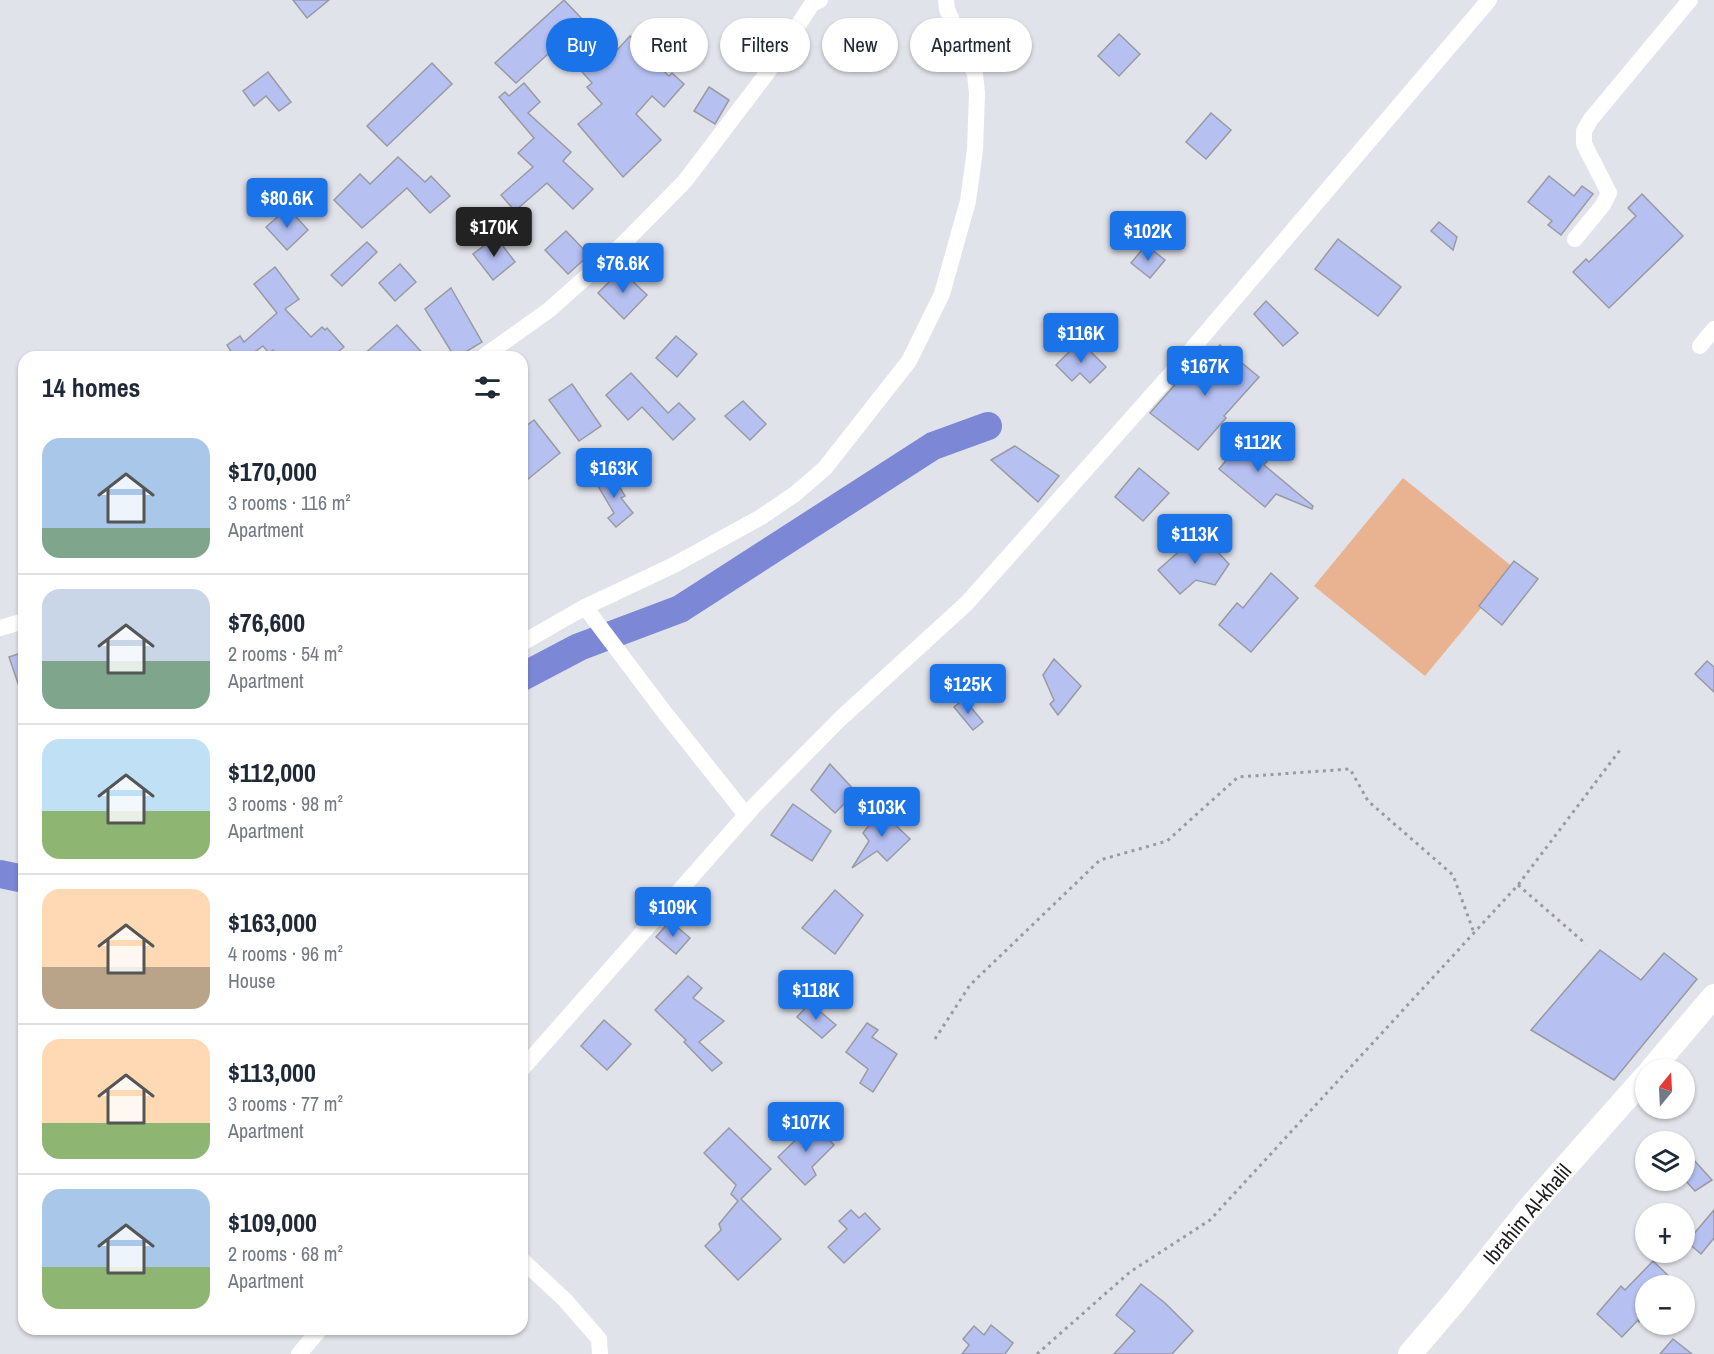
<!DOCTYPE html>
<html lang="en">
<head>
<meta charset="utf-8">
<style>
  :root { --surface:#fff; --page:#f6f6f7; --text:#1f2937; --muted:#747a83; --line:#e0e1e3; --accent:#1a73e8 }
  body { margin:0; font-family:"Archivo Narrow",sans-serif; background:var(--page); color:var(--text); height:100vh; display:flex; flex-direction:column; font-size:22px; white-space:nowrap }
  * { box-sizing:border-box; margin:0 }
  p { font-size:20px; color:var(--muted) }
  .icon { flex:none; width:33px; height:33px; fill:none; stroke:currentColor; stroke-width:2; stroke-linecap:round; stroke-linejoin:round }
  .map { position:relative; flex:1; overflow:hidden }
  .side { position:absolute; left:18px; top:351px; width:510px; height:984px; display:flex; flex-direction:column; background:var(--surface); border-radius:18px; box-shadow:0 2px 4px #0004 }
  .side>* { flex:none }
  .guide { position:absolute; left:546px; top:18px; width:570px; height:54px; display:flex; gap:12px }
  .needle { width:39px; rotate:18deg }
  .buttons { position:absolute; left:1635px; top:1059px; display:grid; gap:12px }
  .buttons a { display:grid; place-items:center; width:60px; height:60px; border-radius:50%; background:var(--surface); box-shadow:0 2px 4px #0004; font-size:30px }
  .price { position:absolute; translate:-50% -51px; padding:0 14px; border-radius:6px; background:var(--accent); color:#fff; font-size:20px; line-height:39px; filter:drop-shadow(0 2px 3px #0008) }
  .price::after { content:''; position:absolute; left:50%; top:36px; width:18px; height:14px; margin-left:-9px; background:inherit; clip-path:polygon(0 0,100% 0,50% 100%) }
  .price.current { background:#222; color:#fff }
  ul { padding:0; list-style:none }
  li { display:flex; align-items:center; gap:18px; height:150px; padding:0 24px }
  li+li { border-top:2px solid var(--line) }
  li span { display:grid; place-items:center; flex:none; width:168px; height:120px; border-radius:18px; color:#555 }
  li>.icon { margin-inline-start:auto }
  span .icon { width:72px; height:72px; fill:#fffc; stroke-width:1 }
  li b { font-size:26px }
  h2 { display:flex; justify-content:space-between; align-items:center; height:72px; padding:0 24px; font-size:26px }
  .pill { padding:0 21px; border-radius:27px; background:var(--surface); box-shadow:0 2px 4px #0004; font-size:21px; line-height:54px }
  .pill.current { background:var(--accent); color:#fff }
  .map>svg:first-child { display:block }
  .green { fill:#e9b291 }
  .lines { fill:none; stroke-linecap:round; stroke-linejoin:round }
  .river { stroke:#7c88d6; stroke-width:28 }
  .building { fill:#b6c0f1; stroke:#999ba2; stroke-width:1.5 }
  .path { stroke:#9a9ba1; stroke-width:3; stroke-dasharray:3 4.5; stroke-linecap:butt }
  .street { stroke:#fff; stroke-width:16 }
  .secondary { stroke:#fff; stroke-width:24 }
  .labels { text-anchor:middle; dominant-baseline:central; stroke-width:4.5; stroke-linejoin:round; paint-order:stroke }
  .street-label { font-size:21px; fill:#1c1c1f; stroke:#fff }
</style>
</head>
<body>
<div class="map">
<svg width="1714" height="1354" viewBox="0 0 1714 1354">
  <rect width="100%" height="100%" fill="#e1e3ea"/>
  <path class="green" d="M1403,478l111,90 -89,108 -111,-90z"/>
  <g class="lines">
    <g class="river">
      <path d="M522,677l57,-30 101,-38 253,-163 55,-20"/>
      <path d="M0,874l24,5"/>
    </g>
  </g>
  <g class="building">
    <path d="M293,0h36l-22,18z"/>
    <path d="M564,0l20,21 -7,6 29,35 24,-26 23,21 -2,2 18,17 3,-3 12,11 -20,23 -12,-11 -16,18 25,26 -38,37 -45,-53 24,-20 -15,-17 5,-4 -34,-38 -42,38 -21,-20z"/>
    <path d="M1119,34l21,20 -21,22 -21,-20z"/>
    <path d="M432,63l20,21 -65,62 -20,-20z"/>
    <path d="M268,72l23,30 -12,9 -13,-15 -12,10 -11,-15z"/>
    <path d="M524,83l16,19 -12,11 43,39 -8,9 30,28 -20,20 -26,-26 -32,28 -14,-16 32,-28 -15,-14 16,-15 -35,-41 6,-5 4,4z"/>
    <path d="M709,87l20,13 -14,24 -21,-13z"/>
    <path d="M1211,113l20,17 -25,29 -20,-17z"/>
    <path d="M398,157l27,25 6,-6 19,20 -20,17 -23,-25 -45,40 -28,-28 26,-26 10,10z"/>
    <path d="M1549,176l25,20 8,-10 11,8 -32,41 -13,-10 4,-4 -24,-19z"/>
    <path d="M1642,194l41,42 -74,72 -36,-36 13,-13 3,3 47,-46 -8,-8z"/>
    <path d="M288,208l20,22 -21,20 -21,-23z"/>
    <path d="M1439,222l18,15 -4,13 -22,-19z"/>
    <path d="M566,231l23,24 -21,19 -23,-24z"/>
    <path d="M496,237l19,25 -22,18 -20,-26z"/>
    <path d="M1338,239l63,48 -23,29 -63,-47z"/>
    <path d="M367,242l10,10 -35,34 -11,-11z"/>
    <path d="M1146,245l19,15 -15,18 -19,-15z"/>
    <path d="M400,264l16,18 -21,19 -16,-18z"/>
    <path d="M275,267l24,32 -14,10 26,28 11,-10 3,3 2,-2 17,19 -12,10h-53l-6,-7 -4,3 -6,-7 -11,8 2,3h-27l5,-4 -5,-8 13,-9 4,6 33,-29 -23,-29z"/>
    <path d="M621,270l26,25 -23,24 -26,-26z"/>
    <path d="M451,288l31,54 -23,14h-5l-29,-47z"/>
    <path d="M1266,301l32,32 -15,13 -29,-32z"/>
    <path d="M397,325l29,32h-65z"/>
    <path d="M676,336l21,18 -20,23 -21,-19z"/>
    <path d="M1080,341l26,26 -16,16 -10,-10 -8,8 -16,-16z"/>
    <path d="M1220,345l39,32 -35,39 2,2 -28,32 -48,-37 30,-34 4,3z"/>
    <path d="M631,373l37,40 11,-10 16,16 -22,21 -31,-33 -14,13 -22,-25z"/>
    <path d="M572,384l29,42 -22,15 -30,-41z"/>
    <path d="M743,401l23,23 -16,16 -25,-24z"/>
    <path d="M534,420l26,33 -38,31v-55z"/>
    <path d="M1249,433l25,20 -10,12 49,41 -1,3 -36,-15 -11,13 -46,-38z"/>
    <path d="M1015,446l44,30 -21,26 -47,-42z"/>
    <path d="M1139,468l30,25 -26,28 -28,-24z"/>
    <path d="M598,472l9,11 7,-5 11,18 -4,2 12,15 -17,14 -8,-9 6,-5 -22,-37z"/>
    <path d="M1200,533l29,31 -14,21 -19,-5 -16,14 -22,-24z"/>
    <path d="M1514,561l24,18 -36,46 -23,-19z"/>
    <path d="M1271,573l27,25 -47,54 -32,-27 18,-22 6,5z"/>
    <path d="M24,652v42l-2,1 -13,-38z"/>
    <path d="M1054,659l27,27 -23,29 -8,-11 4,-4 -11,-25z"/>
    <path d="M1707,661l7,6v25l-19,-18z"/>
    <path d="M964,699l19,23 -10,8 -19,-23z"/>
    <path d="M830,764l26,28 -21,21 -24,-23z"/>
    <path d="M793,804l38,27 -19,30 -41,-26z"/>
    <path d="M879,809l31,30 -23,22 -10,-10 -25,17 17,-27 -6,-8 7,-9 -3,-4z"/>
    <path d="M835,890l28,25 -28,39 -33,-26z"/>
    <path d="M670,921l20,17 -14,16 -20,-17z"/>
    <path d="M1600,950l41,30 23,-27 33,26 -83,101 -83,-50z"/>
    <path d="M688,976l14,12 -9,10 31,23 -25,21 23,21 -10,8 -28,-29 2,-2 -31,-30z"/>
    <path d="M810,1003l26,22 -14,13 -25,-21z"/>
    <path d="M604,1020l27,24 -24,26 -26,-24z"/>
    <path d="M867,1023l11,7 -6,7 25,17 -24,38 -13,-9 8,-14 -22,-17z"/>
    <path d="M813,1123l21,22 -22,22 4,8 -11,10 -27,-28z"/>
    <path d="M729,1128l42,41 -30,30 40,40 -43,41 -33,-34 16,-16 -2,-6 19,-23 -7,-7 5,-9 -32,-32z"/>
    <path d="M1684,1149l28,31 -17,11 -11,-12z"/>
    <path d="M851,1210l8,8 6,-5 15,16 -36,34 -16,-16 19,-18 -8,-8z"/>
    <path d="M1714,1210v28l-13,16 -14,-12z"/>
    <path d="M1653,1261l26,25h-33v25l-7,11 -1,-2 -16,17 -25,-23 24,-28 4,4z"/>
    <path d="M1141,1284l24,19 28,28 -21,23h-58l21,-23 -19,-16z"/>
    <path d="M991,1325l22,18 -8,11h-43l7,-9 -6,-6 11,-13 10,9z"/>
    <path d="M1673,1339l19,15h-32z"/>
  </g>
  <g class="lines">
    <g class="path">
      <path d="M1518,885l68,59"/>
      <path d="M935,1039l35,-54 130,-125 67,-19 71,-64 112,-8 18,32 85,74 21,58"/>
      <path d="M1037,1354l93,-82 80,-52 308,-335 102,-135"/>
    </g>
    <g class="street">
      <path d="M1575,239l28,-34 6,-12 -25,-49v-13l7,-12 99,-119"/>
      <path d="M1700,346l14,-17"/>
      <path d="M483,357l66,-47 73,-65 63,-64 82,-108 45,-69 8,-4"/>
      <path d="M585,607l80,106 81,102"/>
      <path d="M0,628l24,-7"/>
      <path d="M522,643l63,-36 89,-42 87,-48 34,-23 30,-26 84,-107 33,-67 26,-93 7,-51 2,-57 -2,-19 -28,-65 -1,-9"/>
      <path d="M522,1069l233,-264 85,-86 127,-116 202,-227 320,-376"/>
      <path d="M522,1260l43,40 34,39 1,15"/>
      <path d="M299,1354l21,-25"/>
    </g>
    <g class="secondary">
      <path d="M1651,1070l63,-74"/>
      <path d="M1410,1354l46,-54 75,-94 115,-130"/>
    </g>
  </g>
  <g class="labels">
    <g class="street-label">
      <text transform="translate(1527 1214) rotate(-50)">Ibrahim Al-khalil</text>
    </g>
  </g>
</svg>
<div class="buttons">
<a><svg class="needle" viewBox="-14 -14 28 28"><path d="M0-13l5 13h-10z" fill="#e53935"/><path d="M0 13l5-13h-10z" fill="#747a83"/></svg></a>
<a><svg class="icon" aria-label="layers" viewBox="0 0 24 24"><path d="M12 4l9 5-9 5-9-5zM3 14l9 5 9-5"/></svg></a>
<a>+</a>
<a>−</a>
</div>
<b class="price" style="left:287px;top:229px">$80.6K</b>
<b class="price current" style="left:494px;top:258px">$170K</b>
<b class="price" style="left:1148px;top:262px">$102K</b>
<b class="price" style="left:623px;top:294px">$76.6K</b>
<b class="price" style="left:1081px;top:364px">$116K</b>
<b class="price" style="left:1205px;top:397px">$167K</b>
<b class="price" style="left:1258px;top:473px">$112K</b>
<b class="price" style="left:614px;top:499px">$163K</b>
<b class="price" style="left:1195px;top:565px">$113K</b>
<b class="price" style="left:968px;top:715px">$125K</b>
<b class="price" style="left:882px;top:838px">$103K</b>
<b class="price" style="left:673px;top:938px">$109K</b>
<b class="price" style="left:816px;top:1021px">$118K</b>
<b class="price" style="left:806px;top:1153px">$107K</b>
<div class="guide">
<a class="pill current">Buy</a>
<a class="pill">Rent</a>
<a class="pill">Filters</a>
<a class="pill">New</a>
<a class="pill">Apartment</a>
</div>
<section class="side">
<h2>14 homes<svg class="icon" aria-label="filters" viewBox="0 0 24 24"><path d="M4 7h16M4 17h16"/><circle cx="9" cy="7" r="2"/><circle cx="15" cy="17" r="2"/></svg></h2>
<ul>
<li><span style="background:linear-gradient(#a9c7e8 75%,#7fa58c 0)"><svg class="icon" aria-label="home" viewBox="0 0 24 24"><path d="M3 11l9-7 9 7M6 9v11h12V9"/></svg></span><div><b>$170,000</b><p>3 rooms · 116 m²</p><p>Apartment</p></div></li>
<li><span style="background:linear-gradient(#c9d6e8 60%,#7fa58c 0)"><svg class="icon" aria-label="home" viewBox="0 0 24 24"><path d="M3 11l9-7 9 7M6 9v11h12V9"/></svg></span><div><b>$76,600</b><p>2 rooms · 54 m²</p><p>Apartment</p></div></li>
<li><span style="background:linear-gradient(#bfe0f5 60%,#8fb573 0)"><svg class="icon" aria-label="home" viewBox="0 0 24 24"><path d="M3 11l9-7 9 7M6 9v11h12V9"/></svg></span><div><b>$112,000</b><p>3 rooms · 98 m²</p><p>Apartment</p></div></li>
<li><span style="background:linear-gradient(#ffd9b3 65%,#b9a48a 0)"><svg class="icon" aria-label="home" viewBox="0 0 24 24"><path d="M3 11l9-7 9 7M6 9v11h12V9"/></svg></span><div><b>$163,000</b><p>4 rooms · 96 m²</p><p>House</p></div></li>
<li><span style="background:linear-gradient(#ffd9b3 70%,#8fb573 0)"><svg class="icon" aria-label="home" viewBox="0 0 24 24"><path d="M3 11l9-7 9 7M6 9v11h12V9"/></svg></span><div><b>$113,000</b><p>3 rooms · 77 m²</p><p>Apartment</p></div></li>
<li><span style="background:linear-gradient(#a9c7e8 65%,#8fb573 0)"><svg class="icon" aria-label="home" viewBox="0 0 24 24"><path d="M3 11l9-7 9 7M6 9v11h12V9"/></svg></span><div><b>$109,000</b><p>2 rooms · 68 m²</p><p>Apartment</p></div></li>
</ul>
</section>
</div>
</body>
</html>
